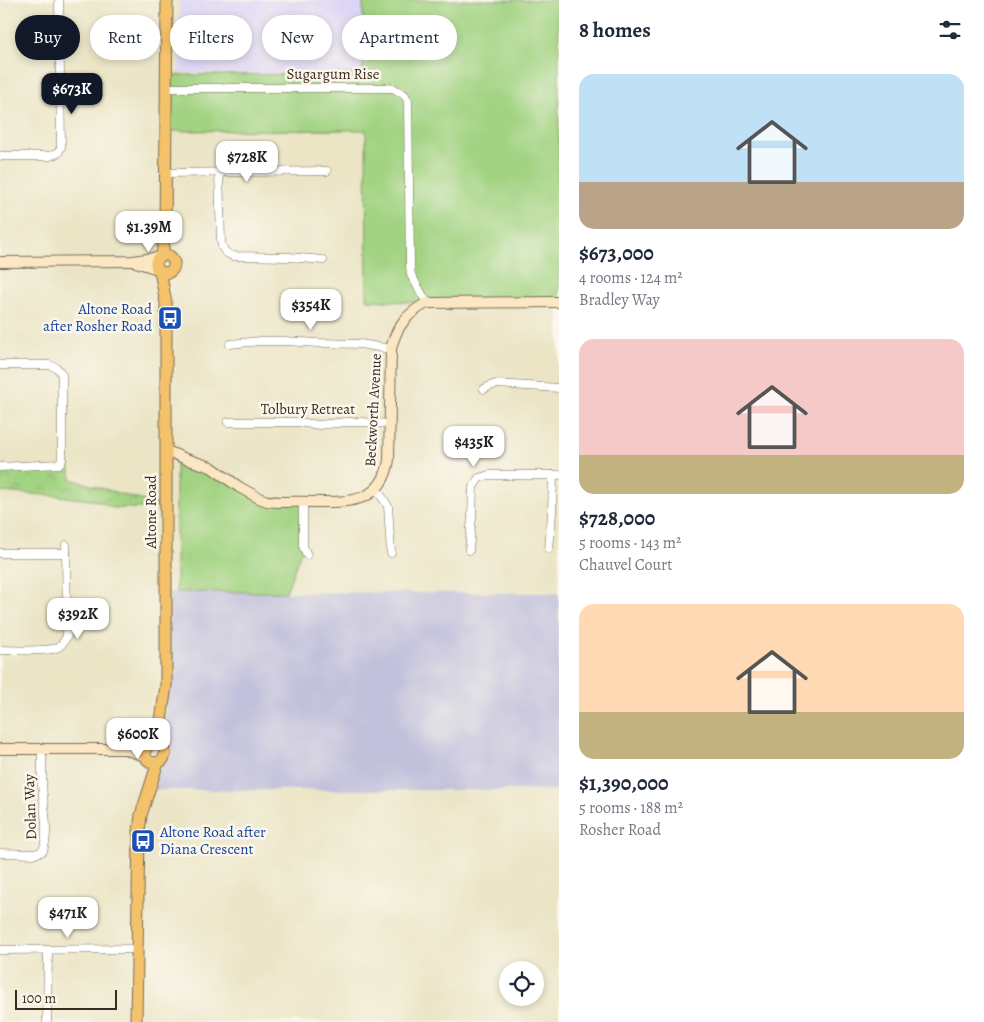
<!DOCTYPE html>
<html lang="en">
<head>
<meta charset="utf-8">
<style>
  :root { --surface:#fff; --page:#f6f6f7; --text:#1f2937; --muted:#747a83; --accent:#111827 }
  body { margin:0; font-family:Alegreya,serif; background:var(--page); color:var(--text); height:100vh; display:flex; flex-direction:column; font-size:19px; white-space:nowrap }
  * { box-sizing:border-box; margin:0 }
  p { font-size:16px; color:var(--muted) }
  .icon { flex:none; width:28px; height:28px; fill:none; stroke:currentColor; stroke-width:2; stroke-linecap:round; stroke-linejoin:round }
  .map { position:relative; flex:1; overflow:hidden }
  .drawer { display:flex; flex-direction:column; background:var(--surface); width:425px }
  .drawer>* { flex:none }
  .hud { position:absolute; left:15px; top:15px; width:469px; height:45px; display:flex; gap:10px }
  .buttons { position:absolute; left:499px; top:961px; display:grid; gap:10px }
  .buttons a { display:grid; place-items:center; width:45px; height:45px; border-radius:50%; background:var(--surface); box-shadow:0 2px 8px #0003; font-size:25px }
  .scale { position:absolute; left:15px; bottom:12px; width:102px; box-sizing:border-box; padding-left:5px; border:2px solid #3b2a1e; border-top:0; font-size:14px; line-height:18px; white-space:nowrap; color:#3b2a1e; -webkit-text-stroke:4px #fbf7ec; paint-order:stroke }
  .price { position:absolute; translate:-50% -42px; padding:0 11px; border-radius:10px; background:#fff; color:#222; font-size:16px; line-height:32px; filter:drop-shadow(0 1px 2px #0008) }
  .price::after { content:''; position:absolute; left:50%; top:30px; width:15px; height:11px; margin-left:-8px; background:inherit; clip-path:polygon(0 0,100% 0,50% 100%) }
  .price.active { background:var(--accent); color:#fff }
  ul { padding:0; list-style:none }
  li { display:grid; align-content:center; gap:10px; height:265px; padding:0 20px }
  li span { display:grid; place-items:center; height:155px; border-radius:15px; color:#555 }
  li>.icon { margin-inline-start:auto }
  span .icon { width:90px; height:90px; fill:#fffc; stroke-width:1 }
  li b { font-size:21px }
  h2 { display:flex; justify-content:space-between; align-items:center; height:60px; padding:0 20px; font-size:21px }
  .chip { padding:0 18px; border-radius:22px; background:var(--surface); box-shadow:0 2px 8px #0003; font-size:18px; line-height:45px }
  .chip.active { background:var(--accent); color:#fff }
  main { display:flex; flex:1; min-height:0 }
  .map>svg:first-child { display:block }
  .built { fill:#ddd5f6 }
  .industrial { fill:#c2c1dc }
  .grass { fill:#a2d382; stroke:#6e7e50 }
  .park { fill:url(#park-crowns); stroke:#6e7e50 }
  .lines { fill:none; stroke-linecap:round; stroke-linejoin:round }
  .street-casing { stroke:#796b59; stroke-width:9 }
  .secondary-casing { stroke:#796b59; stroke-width:12 }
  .primary-casing { stroke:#796b59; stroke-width:13 }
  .street { stroke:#fff; stroke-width:8 }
  .secondary { stroke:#fbe7c3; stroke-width:10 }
  .primary { stroke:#f4c26a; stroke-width:11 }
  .labels { text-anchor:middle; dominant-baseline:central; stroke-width:5; stroke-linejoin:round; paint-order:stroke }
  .street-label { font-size:15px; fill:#3b2a1e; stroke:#fbf7ec }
  .transit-label { font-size:15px; fill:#164399; stroke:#fbf7ec; text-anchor:end }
</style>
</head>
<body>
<main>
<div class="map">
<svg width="559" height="1022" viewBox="0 0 559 1022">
  <defs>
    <pattern id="park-crowns" width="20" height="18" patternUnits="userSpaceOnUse" patternTransform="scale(1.25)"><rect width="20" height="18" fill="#a2d382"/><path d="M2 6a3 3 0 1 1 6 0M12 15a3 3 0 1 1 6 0" fill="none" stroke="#8cb570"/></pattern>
  </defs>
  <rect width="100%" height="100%" fill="#fbf7ec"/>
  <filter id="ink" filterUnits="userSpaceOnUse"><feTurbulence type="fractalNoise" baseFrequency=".02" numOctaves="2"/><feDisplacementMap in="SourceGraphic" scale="10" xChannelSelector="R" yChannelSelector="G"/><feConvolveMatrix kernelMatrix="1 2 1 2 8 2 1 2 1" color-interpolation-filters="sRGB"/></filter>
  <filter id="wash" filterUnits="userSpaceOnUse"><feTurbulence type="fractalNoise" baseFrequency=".0096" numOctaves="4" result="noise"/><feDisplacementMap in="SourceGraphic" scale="20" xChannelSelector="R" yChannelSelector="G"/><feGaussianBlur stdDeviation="1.12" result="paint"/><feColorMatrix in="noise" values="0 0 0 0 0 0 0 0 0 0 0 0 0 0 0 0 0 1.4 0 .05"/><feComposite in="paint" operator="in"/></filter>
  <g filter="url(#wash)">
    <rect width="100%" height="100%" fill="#ebe5c6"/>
    <path class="built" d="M179,0h184l1,74 -185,-1z"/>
    <path class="industrial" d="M166,592l393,1v197h-410l12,-30 3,-5 1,-3z"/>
    <g class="grass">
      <path d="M363,0h196v302l-132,1 -60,-3 -1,-170 -200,1v-56l197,-1z"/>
      <path d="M186,459l73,39 44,3v45l-17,46h-110v-131z"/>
    </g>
    <path class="park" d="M69,464l2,15 77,23 9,1v5h-43l-17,-7 -37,-5 -60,-4v-21l61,-1z"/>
  </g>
  <g filter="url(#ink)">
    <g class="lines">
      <defs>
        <g id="street">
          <path d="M167,90l5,-2h221l12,7 3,6 2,165 1,9 16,28"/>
          <path d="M0,156h50l8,-3 3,-6 -2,-147"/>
          <path d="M219,172l2,68c1,9 3,13 12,16l56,1 34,3"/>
          <path d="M166,173l161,-2"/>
          <path d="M230,344l31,-3h23l34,2 42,1 31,5"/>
          <path d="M0,365h49c8,2 10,4 13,10v85l-3,4 -59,3"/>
          <path d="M484,389l6,-3 6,-2 63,4"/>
          <path d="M228,422h69l22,3 27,-3h16l27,2"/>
          <path d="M376,488l12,18 3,47"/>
          <path d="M303,501v45l4,9"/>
          <path d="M549,549l3,-36 1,-38"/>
          <path d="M469,550l3,-33 1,-30 6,-9 10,-3h70"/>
          <path d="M0,553h66"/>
          <path d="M0,650c12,0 46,2 56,-2 6,-2 8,-7 11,-12l-1,-91"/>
          <path d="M0,853l35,1 8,-3c7,-21 0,-45 -1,-67 0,-12 0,-24 0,-35"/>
          <path d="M0,950l137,-1"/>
          <path d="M47,1022l1,-72"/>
        </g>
        <g id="secondary">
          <path d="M0,262l133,-1 27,-4"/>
          <path d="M136,262l22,7"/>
          <path d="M167,451l19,8 25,8 28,20 20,11 8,3c14,2 29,0 43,1 37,0 72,3 79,-42l2,-111c5,-22 16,-36 36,-46l132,-1"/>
          <path d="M0,749h124l25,-4"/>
          <path d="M127,750l18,6"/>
        </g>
        <g id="primary">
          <circle cx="165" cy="264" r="9"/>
          <path d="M162,256l3,-24 2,-232"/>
          <path d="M160,271l6,32v382l-5,36 1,25"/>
          <circle cx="155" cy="753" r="10"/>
          <path d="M136,1022l3,-191 2,-16 17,-53"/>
        </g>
      </defs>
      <use href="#street" class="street-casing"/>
      <use href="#secondary" class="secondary-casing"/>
      <use href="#primary" class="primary-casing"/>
      <use href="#street" class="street"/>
      <use href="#secondary" class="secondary"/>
      <use href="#primary" class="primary"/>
    </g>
  </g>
  <defs>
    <symbol id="bus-square" viewBox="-11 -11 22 22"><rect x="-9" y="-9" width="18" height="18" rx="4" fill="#1a4fb4" stroke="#fbf7ec"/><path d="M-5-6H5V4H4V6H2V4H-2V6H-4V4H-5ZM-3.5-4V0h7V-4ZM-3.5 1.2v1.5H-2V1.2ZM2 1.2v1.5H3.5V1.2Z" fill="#fff"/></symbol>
  </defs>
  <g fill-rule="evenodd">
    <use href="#bus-square" x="156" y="304" width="28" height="28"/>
    <use href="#bus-square" x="129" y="827" width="28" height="28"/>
  </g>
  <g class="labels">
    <g class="street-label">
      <text x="333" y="74">Sugargum Rise</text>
      <text x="308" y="409">Tolbury Retreat</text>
      <text transform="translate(373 410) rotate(-87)">Beckworth Avenue</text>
      <text transform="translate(151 512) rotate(-90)">Altone Road</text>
      <text transform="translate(30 807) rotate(-92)">Dolan Way</text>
    </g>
    <g class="transit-label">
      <text x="152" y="309">Altone Road<tspan x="152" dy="17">after Rosher Road</tspan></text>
      <text x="160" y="832" text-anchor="start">Altone Road after<tspan x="160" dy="17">Diana Crescent</tspan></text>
    </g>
  </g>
</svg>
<div class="buttons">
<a><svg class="icon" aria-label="locate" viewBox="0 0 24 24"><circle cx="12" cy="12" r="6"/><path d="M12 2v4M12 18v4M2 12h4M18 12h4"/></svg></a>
</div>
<div class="scale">100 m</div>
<b class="price active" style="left:72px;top:115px">$673K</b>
<b class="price" style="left:247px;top:183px">$728K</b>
<b class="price" style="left:149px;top:253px">$1.39M</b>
<b class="price" style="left:311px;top:331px">$354K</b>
<b class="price" style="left:474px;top:468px">$435K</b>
<b class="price" style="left:78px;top:640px">$392K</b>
<b class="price" style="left:138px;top:760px">$600K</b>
<b class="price" style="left:68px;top:939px">$471K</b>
<div class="hud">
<a class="chip active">Buy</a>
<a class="chip">Rent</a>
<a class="chip">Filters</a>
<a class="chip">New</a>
<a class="chip">Apartment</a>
</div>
</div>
<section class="drawer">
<h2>8 homes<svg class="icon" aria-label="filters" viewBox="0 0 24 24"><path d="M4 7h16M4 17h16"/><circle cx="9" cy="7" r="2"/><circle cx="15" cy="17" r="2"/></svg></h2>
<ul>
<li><span style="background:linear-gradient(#bfe0f5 70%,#b9a48a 0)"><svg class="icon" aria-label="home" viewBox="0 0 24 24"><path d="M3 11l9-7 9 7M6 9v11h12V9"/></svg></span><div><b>$673,000</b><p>4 rooms · 124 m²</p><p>Bradley Way</p></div></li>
<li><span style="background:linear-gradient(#f6c9c9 75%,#c2b280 0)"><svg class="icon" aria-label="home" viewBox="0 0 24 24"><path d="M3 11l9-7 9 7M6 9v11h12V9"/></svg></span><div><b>$728,000</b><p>5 rooms · 143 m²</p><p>Chauvel Court</p></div></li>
<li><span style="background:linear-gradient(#ffd9b3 70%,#c2b280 0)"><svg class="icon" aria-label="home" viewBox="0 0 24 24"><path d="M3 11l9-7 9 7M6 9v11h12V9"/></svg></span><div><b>$1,390,000</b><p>5 rooms · 188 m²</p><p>Rosher Road</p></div></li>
</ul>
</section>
</main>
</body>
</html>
